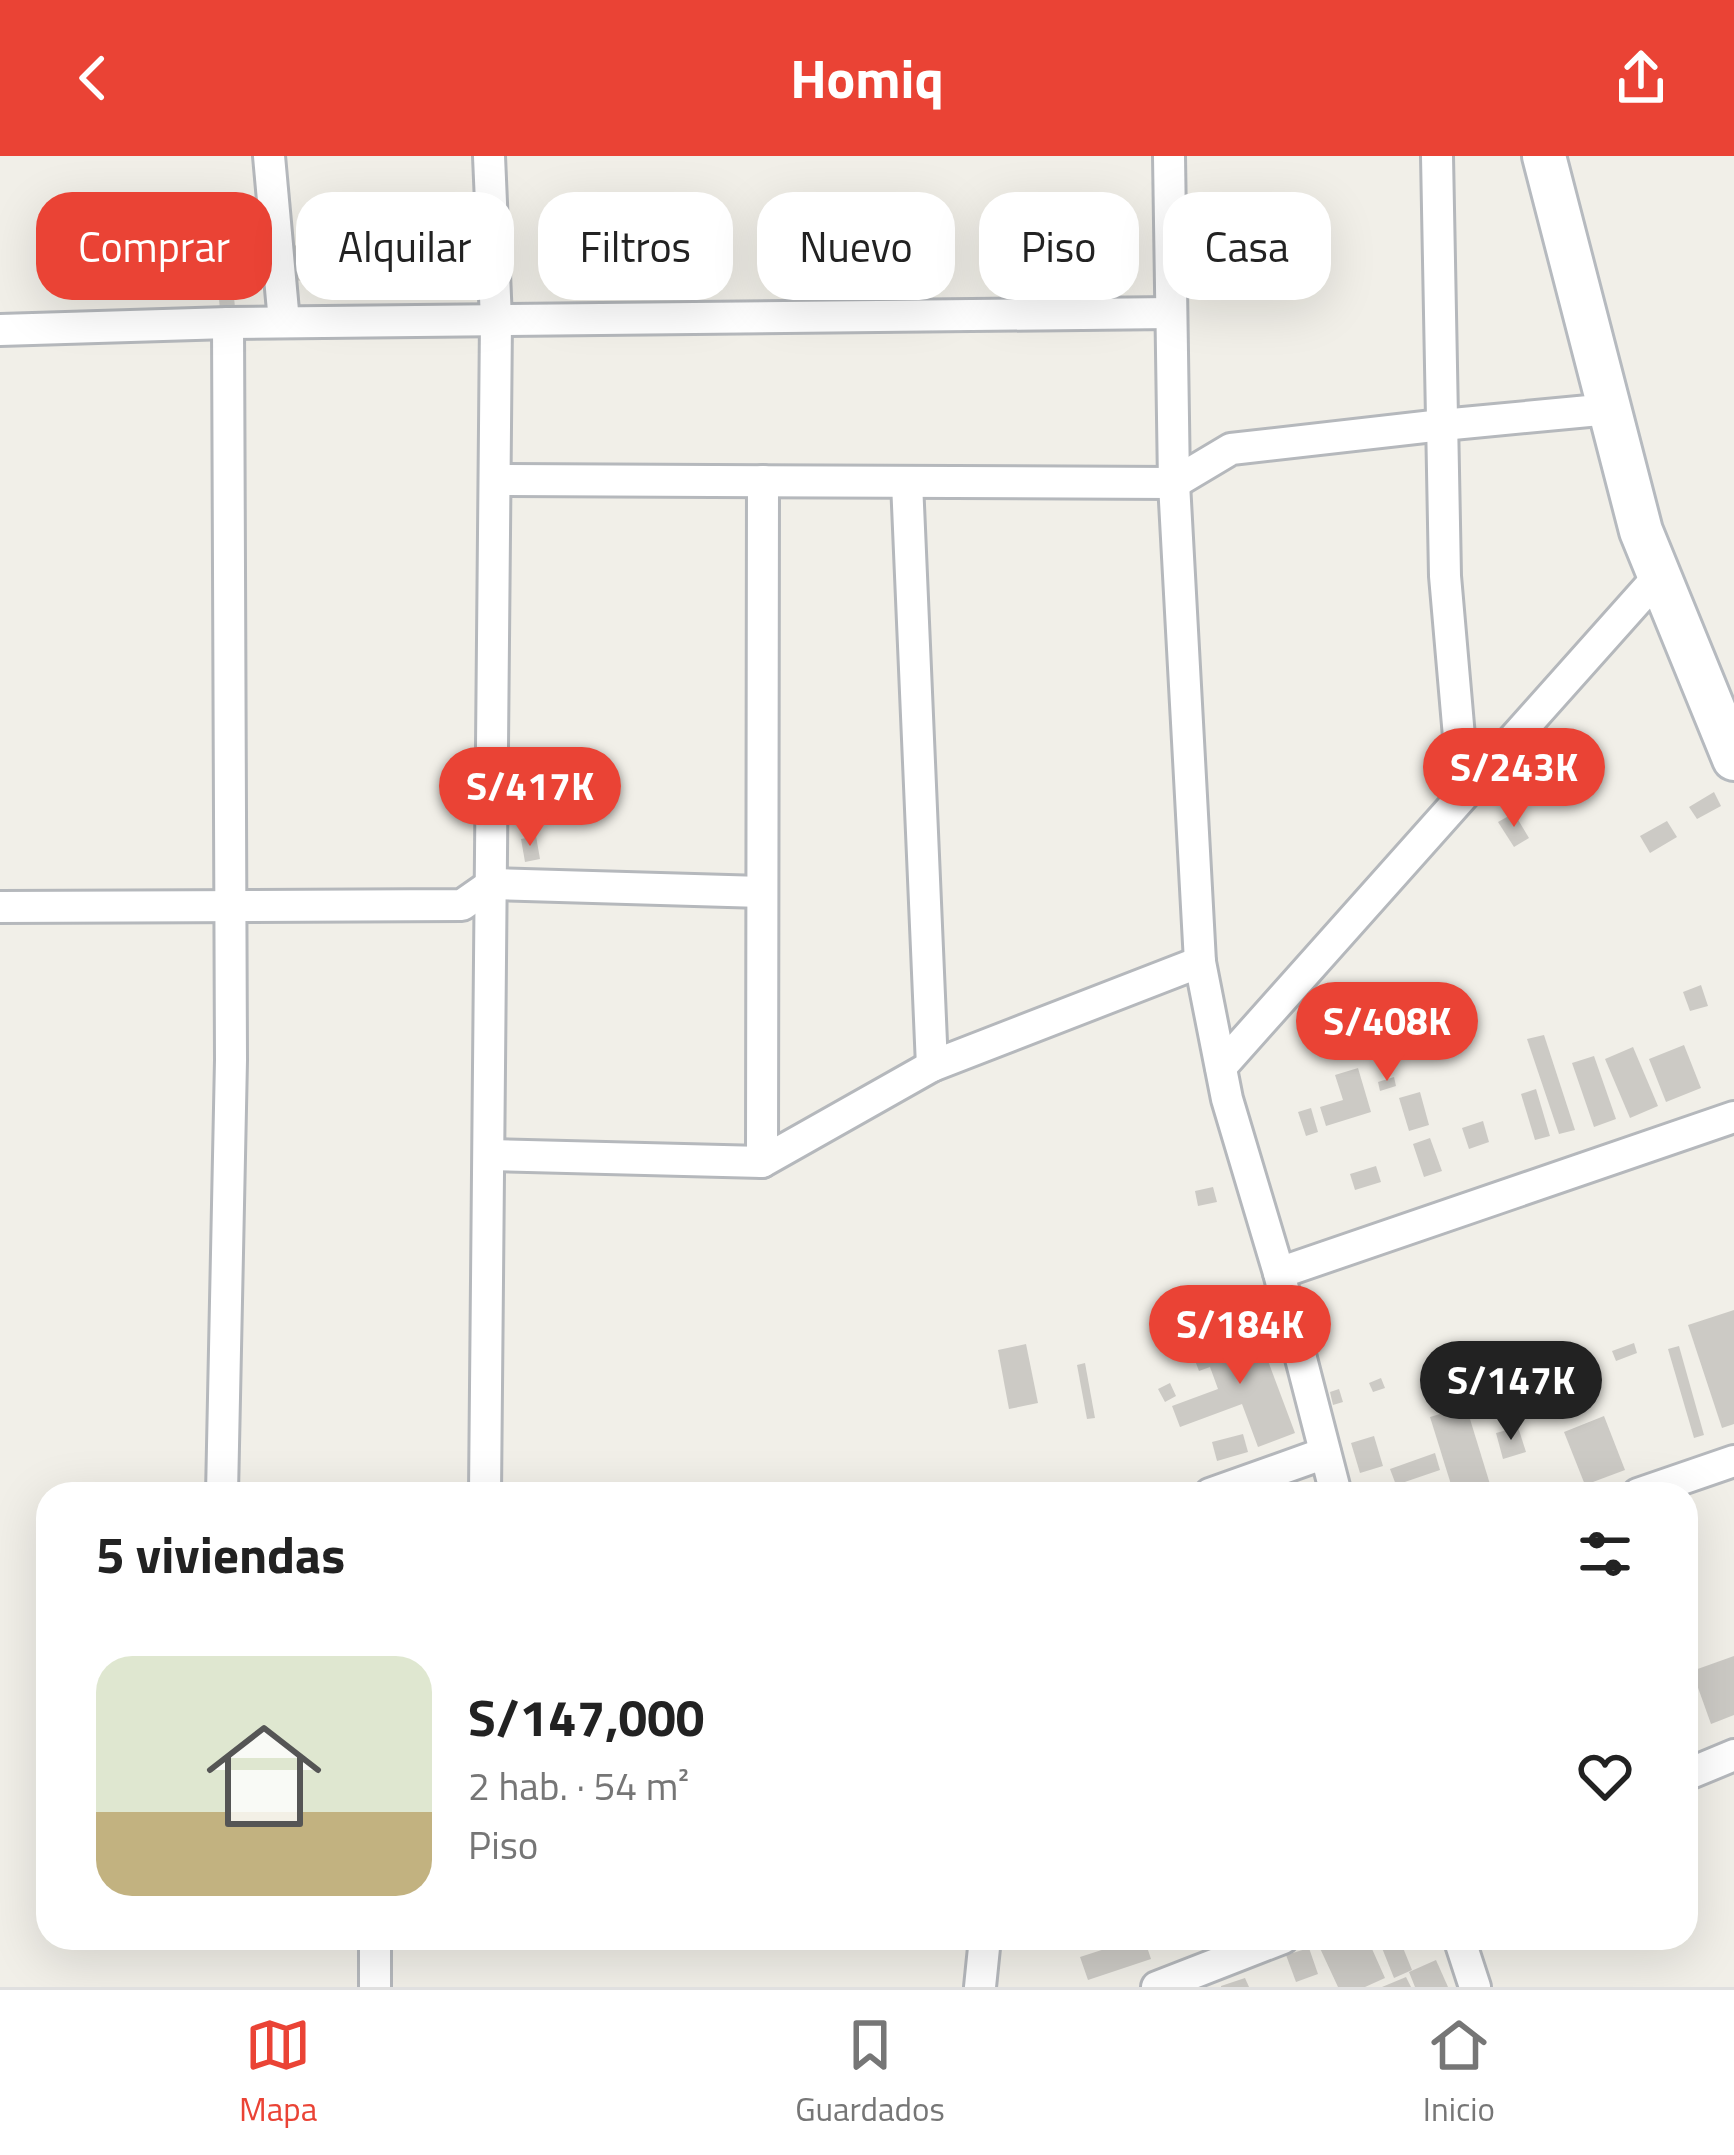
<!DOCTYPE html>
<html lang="es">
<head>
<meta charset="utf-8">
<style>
  :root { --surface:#fff; --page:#f6f6f6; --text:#222; --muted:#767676; --line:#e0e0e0; --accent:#ea4335 }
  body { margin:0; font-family:"Titillium Web",sans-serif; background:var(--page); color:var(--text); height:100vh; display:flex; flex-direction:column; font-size:45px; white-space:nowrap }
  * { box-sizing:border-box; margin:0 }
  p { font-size:39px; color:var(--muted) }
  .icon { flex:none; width:66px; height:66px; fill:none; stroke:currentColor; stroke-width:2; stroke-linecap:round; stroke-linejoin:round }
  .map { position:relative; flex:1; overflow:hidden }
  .side { position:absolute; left:36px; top:1326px; width:1662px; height:468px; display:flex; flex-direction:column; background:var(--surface); border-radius:36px; box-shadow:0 12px 48px #0002 }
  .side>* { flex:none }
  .top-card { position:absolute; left:36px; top:36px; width:1662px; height:108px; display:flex; gap:24px }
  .price { position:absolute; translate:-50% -102px; padding:0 27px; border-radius:42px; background:var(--accent); color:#fff; font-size:39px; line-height:78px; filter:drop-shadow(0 3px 6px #0008) }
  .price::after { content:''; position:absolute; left:50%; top:72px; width:36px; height:27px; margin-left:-18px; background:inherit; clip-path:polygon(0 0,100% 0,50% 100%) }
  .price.current { background:#222; color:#fff }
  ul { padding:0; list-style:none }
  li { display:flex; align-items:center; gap:36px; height:300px; padding:0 60px }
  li+li { border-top:3px solid var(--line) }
  li span { display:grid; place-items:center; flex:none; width:336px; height:240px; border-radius:36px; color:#555 }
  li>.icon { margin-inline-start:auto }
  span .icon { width:144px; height:144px; fill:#fffc; stroke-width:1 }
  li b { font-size:51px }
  h2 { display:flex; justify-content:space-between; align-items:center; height:144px; padding:0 60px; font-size:51px }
  .tag { padding:0 42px; border-radius:36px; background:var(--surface); box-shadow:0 12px 48px #0002; font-size:42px; line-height:108px }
  .tag.current { background:var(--accent); color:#fff }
  header { display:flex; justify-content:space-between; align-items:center; height:156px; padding:0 60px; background:var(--accent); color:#fff; font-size:54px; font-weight:700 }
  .menu { display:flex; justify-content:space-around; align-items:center; height:168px; border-top:3px solid var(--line); background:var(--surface); font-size:33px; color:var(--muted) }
  .menu a { display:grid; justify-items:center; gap:6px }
  .menu .current { color:var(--accent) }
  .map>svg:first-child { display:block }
  .building { fill:#cccac5 }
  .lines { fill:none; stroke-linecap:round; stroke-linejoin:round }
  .street-casing { stroke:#b5b8bc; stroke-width:36 }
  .secondary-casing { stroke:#b6babf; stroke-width:48 }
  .street { stroke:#fff; stroke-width:30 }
  .secondary { stroke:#fff; stroke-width:42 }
</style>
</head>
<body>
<header><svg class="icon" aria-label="back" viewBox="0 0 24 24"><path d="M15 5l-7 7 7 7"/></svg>Homiq<svg class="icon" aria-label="share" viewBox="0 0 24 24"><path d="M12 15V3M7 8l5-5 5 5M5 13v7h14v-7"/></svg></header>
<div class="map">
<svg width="1734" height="1831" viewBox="0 0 1734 1831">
  <rect width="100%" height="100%" fill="#f1efe8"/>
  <g class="building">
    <path d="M293,89l58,11 -7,33 -58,-11z"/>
    <path d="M234,141l2,21 -15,2 -2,-21z"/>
    <path d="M1714,636l7,14 -24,13 -8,-12z"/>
    <path d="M1514,657l15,25 -15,9 -16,-25z"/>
    <path d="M1667,665l10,16 -27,16 -10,-17z"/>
    <path d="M536,680l4,23 -15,3 -4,-23z"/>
    <path d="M1701,829l7,21 -18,5 -7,-19z"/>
    <path d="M1544,879l31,95 -16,4 -32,-95z"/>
    <path d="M1684,889l17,43 -35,14 -17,-43z"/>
    <path d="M1633,891l25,59 -28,12 -25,-59z"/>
    <path d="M1594,900l22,63 -22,8 -22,-64z"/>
    <path d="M1358,912l13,44 -45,14 -6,-19 23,-7 -8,-25z"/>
    <path d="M1394,921l2,9 -16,5 -2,-9z"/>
    <path d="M1536,933l14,47 -15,4 -14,-46z"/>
    <path d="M1420,936l9,33 -20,6 -10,-33z"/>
    <path d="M1311,952l7,24 -12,4 -8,-24z"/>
    <path d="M1483,965l6,21 -20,7 -7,-21z"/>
    <path d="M1430,982l12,33 -18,6 -11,-33z"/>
    <path d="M1376,1010l5,16 -26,8 -5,-16z"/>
    <path d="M1213,1031l4,15 -19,4 -3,-15z"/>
    <path d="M1236,1147l6,15 -66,27 -6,-15z"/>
    <path d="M1734,1154v114l-12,4 -34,-103z"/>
    <path d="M1255,1170l40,107 -37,14 -16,-43 -62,23 -8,-21 46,-17 -8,-22 -11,4 -8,-21z"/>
    <path d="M1634,1187l3,10 -21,8 -4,-10z"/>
    <path d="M1026,1188l12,59 -29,6 -11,-59z"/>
    <path d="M1679,1190l25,89 -10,3 -26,-89z"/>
    <path d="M1085,1207l10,55 -8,1 -10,-54z"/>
    <path d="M1381,1222l4,10 -12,4 -4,-9z"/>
    <path d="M1170,1227l6,13 -11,6 -7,-13z"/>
    <path d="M1339,1233l4,13 -10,3 -3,-13z"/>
    <path d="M1466,1250l27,88h-39l-24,-77z"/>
    <path d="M1604,1260l21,54 -40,15 -21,-53z"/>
    <path d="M1518,1271l8,25 -23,7 -7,-26z"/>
    <path d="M1243,1278l5,18 -31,9 -5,-19z"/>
    <path d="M1374,1280l9,30 -23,7 -9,-30z"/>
    <path d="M1435,1297l5,17 -44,15 -6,-16z"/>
    <path d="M1734,1500v59l-23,9 -19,-53z"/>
    <path d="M1111,1782h33l7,21 -63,21 -8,-23 34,-11z"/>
    <path d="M1330,1782h20l4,8 14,-6 17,38 -20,9h-27l-20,-43z"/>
    <path d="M1378,1782h21l13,32 -18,8z"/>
    <path d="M1309,1792l9,26 -22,8 -10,-27z"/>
    <path d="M1436,1804l12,27h-33l-6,-15z"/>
    <path d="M1406,1821l5,10h-29z"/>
    <path d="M1245,1822l4,9h-28v-1z"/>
  </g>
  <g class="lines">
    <defs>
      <g id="street">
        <path d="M269,0l15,166"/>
        <path d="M1169,0l5,327 26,479 27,137 52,174 57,221"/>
        <path d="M1437,0l8,420 19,218"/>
        <path d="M0,174l228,-7 943,-10"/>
        <path d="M495,324l679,3 57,-34 211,-24 168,-16"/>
        <path d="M907,326l25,584"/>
        <path d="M0,751l462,-2 30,-21 270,8"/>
        <path d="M1221,911l437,-490"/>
        <path d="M489,999l273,7 170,-96 268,-104"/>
        <path d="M762,1006l1,-681"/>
        <path d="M1279,1117l455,-156"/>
        <path d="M222,1338l9,-434 -3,-737"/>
        <path d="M485,1338l11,-1174 -7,-164"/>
        <path d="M1210,1338l115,-41"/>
        <path d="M1638,1338l96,-33"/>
        <path d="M1686,1619l48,-20"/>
        <path d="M1459,1782l16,49"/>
        <path d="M375,1831v-49"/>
        <path d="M980,1831l5,-49"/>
        <path d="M1157,1831l126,-49"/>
      </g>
      <path id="secondary" d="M1544,0l97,375 93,228"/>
    </defs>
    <use href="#street" class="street-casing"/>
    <use href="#secondary" class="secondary-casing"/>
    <use href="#street" class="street"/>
    <use href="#secondary" class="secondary"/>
  </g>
</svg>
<b class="price" style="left:1514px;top:674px">S/243K</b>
<b class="price" style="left:530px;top:693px">S/417K</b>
<b class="price" style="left:1387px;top:928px">S/408K</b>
<b class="price" style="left:1240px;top:1231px">S/184K</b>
<b class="price current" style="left:1511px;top:1287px">S/147K</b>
<div class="top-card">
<a class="tag current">Comprar</a>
<a class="tag">Alquilar</a>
<a class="tag">Filtros</a>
<a class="tag">Nuevo</a>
<a class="tag">Piso</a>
<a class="tag">Casa</a>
</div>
<section class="side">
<h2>5 viviendas<svg class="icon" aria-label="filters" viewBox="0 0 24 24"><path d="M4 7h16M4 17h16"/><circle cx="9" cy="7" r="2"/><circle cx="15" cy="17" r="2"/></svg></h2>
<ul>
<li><span style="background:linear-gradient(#dfe7d0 65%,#c2b280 0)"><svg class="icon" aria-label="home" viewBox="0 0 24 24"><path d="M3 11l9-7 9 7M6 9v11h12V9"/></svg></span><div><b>S/147,000</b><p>2 hab. · 54 m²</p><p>Piso</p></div><svg class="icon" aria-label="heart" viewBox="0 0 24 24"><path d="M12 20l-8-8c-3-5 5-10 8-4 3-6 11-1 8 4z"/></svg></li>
</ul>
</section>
</div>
<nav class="menu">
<a class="current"><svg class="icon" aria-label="map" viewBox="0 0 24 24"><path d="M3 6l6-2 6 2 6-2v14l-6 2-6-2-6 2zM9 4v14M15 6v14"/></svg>Mapa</a>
<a><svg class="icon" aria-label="saved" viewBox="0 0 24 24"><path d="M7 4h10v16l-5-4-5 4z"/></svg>Guardados</a>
<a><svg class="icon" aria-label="home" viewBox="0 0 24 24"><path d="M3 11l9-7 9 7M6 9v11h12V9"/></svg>Inicio</a>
</nav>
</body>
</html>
